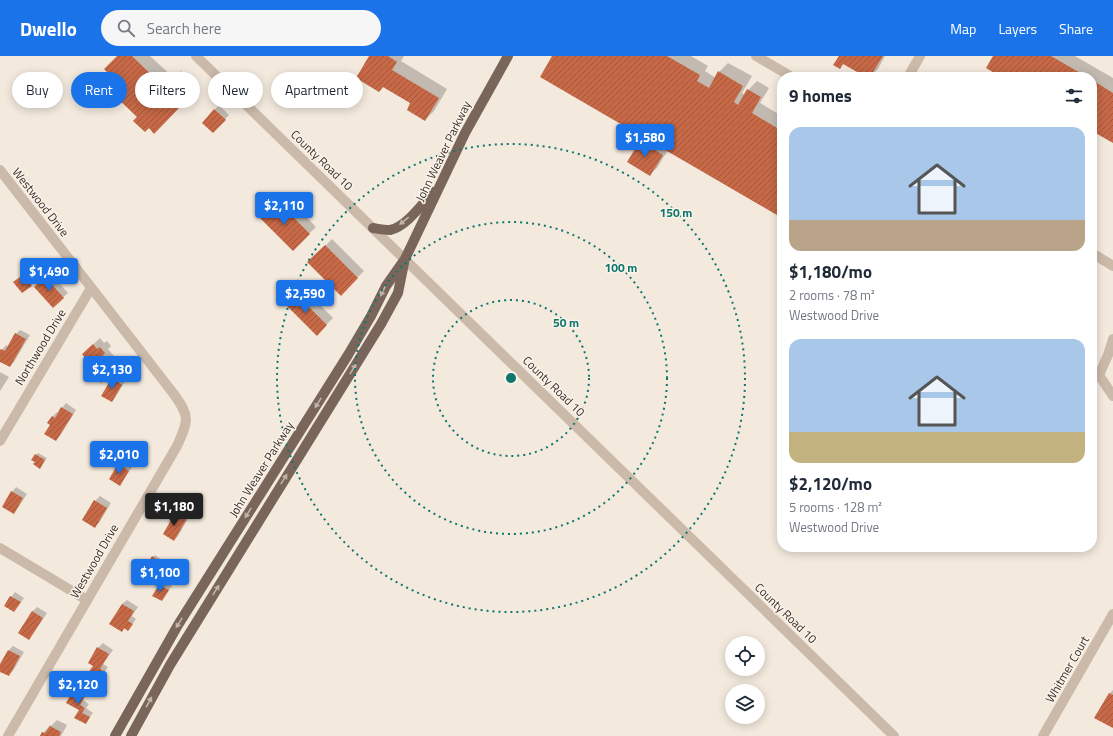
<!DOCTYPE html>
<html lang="en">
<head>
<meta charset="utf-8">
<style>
  :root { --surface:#fff; --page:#f6f6f7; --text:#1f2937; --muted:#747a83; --accent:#1a73e8 }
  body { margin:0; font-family:"Titillium Web",sans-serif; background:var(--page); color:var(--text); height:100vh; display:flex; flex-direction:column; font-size:15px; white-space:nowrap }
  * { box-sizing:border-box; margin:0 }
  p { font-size:13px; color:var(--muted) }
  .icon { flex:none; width:22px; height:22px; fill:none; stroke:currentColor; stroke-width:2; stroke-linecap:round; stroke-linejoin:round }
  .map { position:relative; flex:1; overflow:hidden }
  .side { position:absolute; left:777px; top:16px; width:320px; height:480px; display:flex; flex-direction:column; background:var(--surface); border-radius:16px; box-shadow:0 2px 10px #0003 }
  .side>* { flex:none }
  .hud { position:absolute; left:12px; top:16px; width:380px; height:36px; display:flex; gap:8px }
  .controls { position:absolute; left:725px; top:580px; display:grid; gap:8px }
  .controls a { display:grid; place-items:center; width:40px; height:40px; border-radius:50%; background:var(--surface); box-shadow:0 2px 10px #0003; font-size:20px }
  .price { position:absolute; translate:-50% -34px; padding:0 9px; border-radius:4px; background:var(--accent); color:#fff; font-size:13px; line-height:26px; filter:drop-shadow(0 1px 2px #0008) }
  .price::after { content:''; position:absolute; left:50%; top:24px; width:12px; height:9px; margin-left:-6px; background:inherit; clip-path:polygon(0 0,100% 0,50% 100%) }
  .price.current { background:#222; color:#fff }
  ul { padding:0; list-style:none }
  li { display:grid; align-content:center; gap:8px; height:212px; padding:0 12px }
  li span { display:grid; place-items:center; height:124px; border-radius:12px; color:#555 }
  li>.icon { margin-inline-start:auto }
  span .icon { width:72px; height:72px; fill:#fffc; stroke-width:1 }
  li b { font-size:17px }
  h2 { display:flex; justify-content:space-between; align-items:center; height:48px; padding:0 12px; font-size:17px }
  .chip { padding:0 14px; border-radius:18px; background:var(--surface); box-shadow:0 2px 10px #0003; font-size:14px; line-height:36px }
  .chip.current { background:var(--accent); color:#fff }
  header { display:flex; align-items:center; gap:24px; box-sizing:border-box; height:56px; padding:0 20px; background:var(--accent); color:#fff }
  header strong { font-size:19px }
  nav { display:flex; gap:22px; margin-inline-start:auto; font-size:14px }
  .search { width:280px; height:36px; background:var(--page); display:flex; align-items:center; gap:10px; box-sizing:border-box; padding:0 14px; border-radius:22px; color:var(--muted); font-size:15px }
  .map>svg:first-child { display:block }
  .shadow { fill:#0003 }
  .building { fill:url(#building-hatch) }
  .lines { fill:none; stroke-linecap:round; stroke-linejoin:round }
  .minor { stroke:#cbb9a9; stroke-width:10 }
  .major { stroke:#7a655a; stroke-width:10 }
  .oneway { fill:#c0b3a9 }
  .ring { fill:none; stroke:#0f766e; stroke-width:2; stroke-dasharray:2 4 }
  .labels { text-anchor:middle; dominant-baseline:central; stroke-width:3; stroke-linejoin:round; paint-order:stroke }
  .street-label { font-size:12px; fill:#382e29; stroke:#faf3ea }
  .centre { fill:#0f766e; stroke:#faf3ea; stroke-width:2 }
  .ring-label { font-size:12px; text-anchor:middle; font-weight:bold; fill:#0f766e; stroke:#faf3ea; stroke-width:3; stroke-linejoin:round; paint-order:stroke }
</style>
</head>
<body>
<header>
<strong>Dwello</strong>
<div class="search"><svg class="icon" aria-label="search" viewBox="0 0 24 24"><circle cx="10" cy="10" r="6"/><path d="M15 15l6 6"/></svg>Search here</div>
<nav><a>Map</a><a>Layers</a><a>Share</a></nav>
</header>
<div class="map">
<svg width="1113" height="680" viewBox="0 0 1113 680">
  <defs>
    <pattern id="building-hatch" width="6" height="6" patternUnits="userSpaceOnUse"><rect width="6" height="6" fill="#c76947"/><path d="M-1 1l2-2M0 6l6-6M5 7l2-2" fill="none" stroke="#a3573b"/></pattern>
  </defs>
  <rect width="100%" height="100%" fill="#f3e9dd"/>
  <g class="shadow">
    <path d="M118,0h32l24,22 7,-7 14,14 -7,7 3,3 -37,37 -16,-15 -15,-32z"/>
    <path d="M370,0h34l-3,5 46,28 -13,22 -9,9 -13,-17 -28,-17 -5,5z"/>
    <path d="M553,0h138l17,10 -3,5 11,7 3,-6 9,-9 24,13 -10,17 3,2 3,-5 9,-9 12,7 -9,15 22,13v101l-114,-67 -11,18 -7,6 -10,-32 5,-5z"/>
    <path d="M840,0h45l-7,13 -8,8 -26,-14 -4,4z"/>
    <path d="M994,0h81l38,22v64l-21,-13v-52h-89z"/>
    <path d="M219,49l10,10 -12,13 -14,-5z"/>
    <path d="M284,138l32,33 -23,22 -32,-32z"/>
    <path d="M332,183l32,32 -23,23 -32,-32z"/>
    <path d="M27,215l8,10 -4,4 -16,-3z"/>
    <path d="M50,217l18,20 -15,13 -18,-19z"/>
    <path d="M301,229l32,33 -16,16 -33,-32z"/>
    <path d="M20,274l10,5 -16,27 -4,4 -10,-5v-9l6,-7 3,2 7,-13z"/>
    <path d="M100,282l4,5 3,-2 4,5 -3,3 6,7 -4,3 7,8 -16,15 -4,-12 -14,-16z"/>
    <path d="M0,316l9,5 -9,14z"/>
    <path d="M117,319l9,5 -10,16 -4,5v-22z"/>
    <path d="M66,347l10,7 -16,26 -4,4 -5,-15 1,-8 5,-5 1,1z"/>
    <path d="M38,397l9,5 -7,9 -4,-12z"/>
    <path d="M123,404l10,6 -13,18 -10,-6z"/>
    <path d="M16,431l11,7 -9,14 -4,5 -2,-21z"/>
    <path d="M100,440l11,7 -12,20 -5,4 -11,-7 12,-19z"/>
    <path d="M180,454l10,5 -12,21 -4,4 1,-26z"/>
    <path d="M155,499l8,6 -4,7 -6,-11z"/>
    <path d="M165,525l7,5 -10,14 -8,-5z"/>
    <path d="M15,536l9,6 -10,13 -9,-6z"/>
    <path d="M127,544l11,7 -6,9 4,3 -8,11 -3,-2 -3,3v-27z"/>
    <path d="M37,551l10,6 -14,21 -4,5 -10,-6 14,-22z"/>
    <path d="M103,587l10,7 -10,14 5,3 -9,12 -5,-13 -5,-4 9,-14z"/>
    <path d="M13,590l11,6 -11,19 -5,4 -8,-5v-4l9,-16z"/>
    <path d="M80,627l10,6 -7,11 6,4 -3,4 7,5 -8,10 -5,-13 -13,-8 9,-15z"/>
    <path d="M1113,634v37l-3,-34z"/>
    <path d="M57,664l10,5 -6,11h-20l9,-11 1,1z"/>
  </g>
  <g class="building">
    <path d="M117,0h15l32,31 7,-7 16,14 -7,8 3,2 -29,30 -5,-6 -4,4 -12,-11 4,-4 -24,-23 8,-8 -17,-17z"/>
    <path d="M369,0h19l9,6 -5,8 47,28 -14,23 -18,-11 3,-7 -27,-16 -4,5 -23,-14z"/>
    <path d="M552,0h115l33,19 -3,6 12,7 9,-17 25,15 -9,16 4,3 9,-16 14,8 -9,16 30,18v87l-242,-141z"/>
    <path d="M839,0h44l-13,21h-4l-23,-13 -3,5 -7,-4z"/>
    <path d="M993,0h58l36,21h-86l-15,-9z"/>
    <path d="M1092,24l21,13v50l-21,-12z"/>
    <path d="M214,53l12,11 -13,13 -11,-10z"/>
    <path d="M640,85l23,14 -13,21 -23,-14z"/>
    <path d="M276,144l34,34 -17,17 -34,-34z"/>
    <path d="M325,189l33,33 -17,18 -34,-34z"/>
    <path d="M23,219l9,11 -10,7 -9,-11z"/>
    <path d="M45,221l19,21 -11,10 -19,-21z"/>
    <path d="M293,235l34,34 -10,11 -34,-34z"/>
    <path d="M15,277l11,6 -16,28 -10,-5v-12l1,-1 4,2z"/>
    <path d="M93,288l4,5 3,-2 5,6 -3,3 6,7 -4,4 7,8 -10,8 -8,-10 3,-2 -14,-17z"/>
    <path d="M112,322l10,7 -10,17 -11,-6z"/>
    <path d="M61,351l12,7 -17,27 -12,-7 6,-9 -3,-2 5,-7 3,2z"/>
    <path d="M35,398l10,6 -5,9 -7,-5 2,-2 -4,-2z"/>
    <path d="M118,408l11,7 -9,15 -11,-7z"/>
    <path d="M11,435l12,7 -9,16 -12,-7z"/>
    <path d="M94,444l13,8 -12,20 -13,-8z"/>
    <path d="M175,457l11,7 -12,21 -11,-7z"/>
    <path d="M152,500l10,7 -5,8 -10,-6z"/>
    <path d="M159,529l10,5 -7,11 -10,-5z"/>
    <path d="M10,540l11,6 -7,10 -10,-6z"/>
    <path d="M122,548l12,7 -6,10 5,3 -5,7 -4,-3 -2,4 -13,-8z"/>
    <path d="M32,555l11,7 -14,22 -11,-7z"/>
    <path d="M97,591l12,7 -9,15 4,3 -5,8 -11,-7 5,-7 -5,-3z"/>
    <path d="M8,594l12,6 -11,20 -9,-4v-8z"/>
    <path d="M75,631l11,6 -6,12 5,3 -3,5 8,4 -4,7 -12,-6 5,-8 -13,-7z"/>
    <path d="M1109,637l4,2v33l-19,-10z"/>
    <path d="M50,670l11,6 -2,4h-19l2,-4 3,1z"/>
  </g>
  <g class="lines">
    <g class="minor">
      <path d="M196,0l698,680"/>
      <path d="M756,0l36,21"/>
      <path d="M908,21l12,-21"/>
      <path d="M0,114l173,223c17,23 16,27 4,53l-169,290"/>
      <path d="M1092,197l21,13"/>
      <path d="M1113,283l-5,16 -9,20 14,21"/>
      <path d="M0,385l91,-153"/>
      <path d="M0,492l87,52"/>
      <path d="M1043,680l70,-122"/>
    </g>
    <g class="major">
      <path d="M373,172c6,1 11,2 17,2 16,-3 32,-26 43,-38"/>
      <path d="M115,680l63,-111 170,-270 23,-39 15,-30 19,-27 60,-126 43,-77"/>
      <path d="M131,680l39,-71 211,-341 17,-31 6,-30"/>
    </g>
  </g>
  <defs><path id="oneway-solid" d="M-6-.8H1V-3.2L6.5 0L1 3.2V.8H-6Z"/></defs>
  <g class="oneway">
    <use href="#oneway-solid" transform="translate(404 165) rotate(141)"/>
    <use href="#oneway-solid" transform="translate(383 235) rotate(117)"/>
    <use href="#oneway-solid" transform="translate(353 313) rotate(-58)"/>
    <use href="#oneway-solid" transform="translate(318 347) rotate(122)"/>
    <use href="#oneway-solid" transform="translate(284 423) rotate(-58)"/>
    <use href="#oneway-solid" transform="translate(248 457) rotate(122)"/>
    <use href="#oneway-solid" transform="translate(216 534) rotate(-58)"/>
    <use href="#oneway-solid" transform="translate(179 567) rotate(122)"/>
    <use href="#oneway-solid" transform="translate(149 646) rotate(-61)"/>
  </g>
  <g class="ring">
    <circle cx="511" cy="322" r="78"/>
    <circle cx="511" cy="322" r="156"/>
    <circle cx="511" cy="322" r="234"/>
  </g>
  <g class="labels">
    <g class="street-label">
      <text transform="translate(443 95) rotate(-64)">John Weaver Parkway</text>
      <text transform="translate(322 104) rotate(44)">County Road 10</text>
      <text transform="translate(41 146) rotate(52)">Westwood Drive</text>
      <text transform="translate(40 291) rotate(-59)">Northwood Drive</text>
      <text transform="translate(554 330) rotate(44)">County Road 10</text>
      <text transform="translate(261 413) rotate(-58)">John Weaver Parkway</text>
      <text transform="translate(94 505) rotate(-60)">Westwood Drive</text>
      <text transform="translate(786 557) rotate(44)">County Road 10</text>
      <text transform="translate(1067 613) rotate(-60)">Whitmer Court</text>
    </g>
  </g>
  <circle cx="511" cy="322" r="6" class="centre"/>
  <g class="ring-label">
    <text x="676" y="161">150 m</text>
    <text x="621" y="216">100 m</text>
    <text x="566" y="271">50 m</text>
  </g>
</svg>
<div class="controls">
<a><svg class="icon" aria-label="locate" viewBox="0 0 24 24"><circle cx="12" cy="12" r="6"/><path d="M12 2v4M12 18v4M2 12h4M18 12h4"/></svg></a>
<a><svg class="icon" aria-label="layers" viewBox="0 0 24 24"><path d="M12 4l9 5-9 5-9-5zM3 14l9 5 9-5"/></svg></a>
</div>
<b class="price" style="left:645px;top:102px">$1,580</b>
<b class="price" style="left:284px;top:170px">$2,110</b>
<b class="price" style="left:49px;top:236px">$1,490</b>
<b class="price" style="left:305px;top:258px">$2,590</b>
<b class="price" style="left:112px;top:334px">$2,130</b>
<b class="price" style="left:119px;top:419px">$2,010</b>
<b class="price current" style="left:174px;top:471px">$1,180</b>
<b class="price" style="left:160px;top:537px">$1,100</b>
<b class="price" style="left:78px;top:649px">$2,120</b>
<div class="hud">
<a class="chip">Buy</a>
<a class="chip current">Rent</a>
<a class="chip">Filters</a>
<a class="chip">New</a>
<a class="chip">Apartment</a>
</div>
<section class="side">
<h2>9 homes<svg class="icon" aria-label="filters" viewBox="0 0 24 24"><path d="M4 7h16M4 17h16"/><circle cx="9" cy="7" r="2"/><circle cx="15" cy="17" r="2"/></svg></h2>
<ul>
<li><span style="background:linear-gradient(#a9c7e8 75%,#b9a48a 0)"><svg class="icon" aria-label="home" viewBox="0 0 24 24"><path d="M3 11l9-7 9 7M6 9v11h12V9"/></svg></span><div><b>$1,180/mo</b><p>2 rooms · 78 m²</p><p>Westwood Drive</p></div></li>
<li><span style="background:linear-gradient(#a9c7e8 75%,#c2b280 0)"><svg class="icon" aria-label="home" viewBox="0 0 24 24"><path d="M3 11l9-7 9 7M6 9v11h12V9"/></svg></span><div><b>$2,120/mo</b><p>5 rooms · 128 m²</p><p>Westwood Drive</p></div></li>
</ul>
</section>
</div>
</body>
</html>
